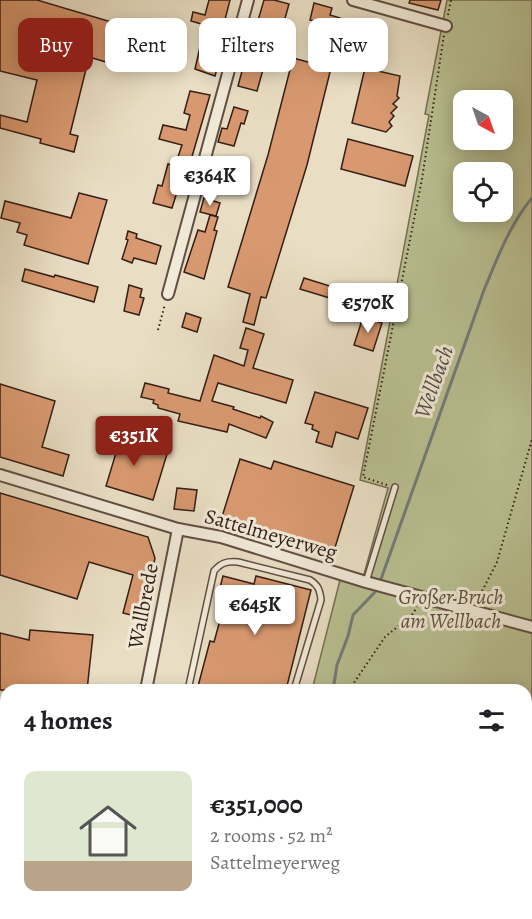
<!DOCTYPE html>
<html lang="en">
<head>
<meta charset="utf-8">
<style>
  :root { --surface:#fff; --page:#f2f2f2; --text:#202124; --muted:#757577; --line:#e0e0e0; --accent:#8f2418 }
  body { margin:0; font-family:Alegreya,serif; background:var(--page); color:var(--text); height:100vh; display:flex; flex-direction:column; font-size:22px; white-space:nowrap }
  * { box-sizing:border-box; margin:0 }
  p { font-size:20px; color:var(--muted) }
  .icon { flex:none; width:33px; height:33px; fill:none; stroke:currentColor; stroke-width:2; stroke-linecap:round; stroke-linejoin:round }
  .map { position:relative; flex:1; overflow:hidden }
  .drawer { position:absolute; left:0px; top:684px; width:532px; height:236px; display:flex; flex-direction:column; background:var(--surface); border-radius:18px 18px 0 0; box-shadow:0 3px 15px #0003 }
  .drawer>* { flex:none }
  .top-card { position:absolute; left:18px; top:18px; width:496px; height:54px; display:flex; gap:12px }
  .needle { width:39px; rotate:140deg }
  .tools { position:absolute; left:453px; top:90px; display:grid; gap:12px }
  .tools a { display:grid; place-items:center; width:60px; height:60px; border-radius:12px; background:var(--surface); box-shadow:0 3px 15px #0003; font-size:30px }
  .price { position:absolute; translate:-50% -51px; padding:0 14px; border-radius:6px; background:#fff; color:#222; font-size:20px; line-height:39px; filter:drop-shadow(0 2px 3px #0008) }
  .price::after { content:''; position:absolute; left:50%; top:36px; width:18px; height:14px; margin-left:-9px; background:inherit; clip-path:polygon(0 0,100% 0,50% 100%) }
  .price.on { background:var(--accent); color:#fff }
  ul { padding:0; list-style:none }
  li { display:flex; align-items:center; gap:18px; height:150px; padding:0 24px }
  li+li { border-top:2px solid var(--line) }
  li span { display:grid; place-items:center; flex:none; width:168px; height:120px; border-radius:12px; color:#555 }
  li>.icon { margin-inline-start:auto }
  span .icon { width:72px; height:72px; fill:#fffc; stroke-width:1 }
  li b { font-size:26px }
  h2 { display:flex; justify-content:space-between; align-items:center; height:72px; padding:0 24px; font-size:26px }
  .chip { padding:0 21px; border-radius:12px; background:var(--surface); box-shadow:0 3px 15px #0003; font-size:21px; line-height:54px }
  .chip.on { background:var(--accent); color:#fff }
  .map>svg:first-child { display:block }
  .green { fill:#b9c092; stroke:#766f54; stroke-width:1.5; fill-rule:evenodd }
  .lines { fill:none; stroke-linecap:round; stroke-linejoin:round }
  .stream { stroke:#727c7a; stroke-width:3 }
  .building { fill:#d99970; stroke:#341e16; stroke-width:1.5 }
  .lane-casing { stroke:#614e42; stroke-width:8 }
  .street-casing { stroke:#614e42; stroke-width:14 }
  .path { stroke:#341e16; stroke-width:2; stroke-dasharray:1.5 3; stroke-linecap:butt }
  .lane { stroke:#f1ead9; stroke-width:5 }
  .street { stroke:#f1ead9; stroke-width:10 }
  .labels { text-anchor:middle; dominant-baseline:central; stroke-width:6; stroke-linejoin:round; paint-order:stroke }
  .street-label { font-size:21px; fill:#341e16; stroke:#f1ead9 }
  .park-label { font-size:21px; font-style:italic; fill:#5c4f3b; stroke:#f1ead9 }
  .water-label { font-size:22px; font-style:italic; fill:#534d48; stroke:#f1ead9 }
</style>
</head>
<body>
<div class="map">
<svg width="532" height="919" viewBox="0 0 532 919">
  <rect width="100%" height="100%" fill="#e9dec4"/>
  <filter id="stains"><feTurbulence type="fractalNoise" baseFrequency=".00333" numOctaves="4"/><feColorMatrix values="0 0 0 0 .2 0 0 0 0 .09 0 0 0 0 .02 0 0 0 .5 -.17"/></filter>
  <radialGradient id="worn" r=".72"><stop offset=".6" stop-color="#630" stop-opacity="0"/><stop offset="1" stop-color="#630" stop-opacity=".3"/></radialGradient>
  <path class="green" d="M447,0h85v919h-318l6,-5h306v-224h-214l28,-110 33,10 4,-11 -13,-5 24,-86 -28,-8 69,-365 -4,-1zM464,100h38v40h-38zM464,172h38v40h-38z"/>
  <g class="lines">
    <g class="stream">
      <path d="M380,582l104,-292c13,-31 26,-66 48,-92"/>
      <path d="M333,690l4,-25 11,-29 5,-21 22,-23"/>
      <path d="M526,796l6,-5"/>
      <path d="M526,808l6,4"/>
      <path d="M526,842h6"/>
      <path d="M252,919l7,-5"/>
      <path d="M384,919l4,-5"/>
    </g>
  </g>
  <g class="building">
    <path d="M0,0h37l98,29 -12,38 -34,-10 -19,77 8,2 -4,16 -34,-9 1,-4 -41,-11v-13l27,7 10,-42 -37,-9z"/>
    <path d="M209,0h21l-10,39 5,1 -10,36 -20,-7 10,-44 -14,-4 2,-9 12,3z"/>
    <path d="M264,0h10l15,4 -5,18 8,2 -3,9 -13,-3 -1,4 5,2 -7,27 -8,-2 4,-15 -16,-5v-2l-5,-2 3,-14 6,1z"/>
    <path d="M410,0h31l-3,10 -29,-7z"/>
    <path d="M314,3l18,5 -2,7 10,3 -2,10 -28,-8z"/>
    <path d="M293,58l38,10 -24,97 -41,133 -5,-1 -7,28 -11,-3 7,-28 -22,-7 40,-132z"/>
    <path d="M245,60l19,6 -7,25 -19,-5z"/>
    <path d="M365,68l35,8 -3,20 2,2 -6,6 4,3 -6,6 3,3 -5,6 3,4 -6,6 -34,-9z"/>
    <path d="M190,91l20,4 -24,82 -4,-1 -10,32 -19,-5 5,-18 4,1 6,-22 7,2 7,-21 -23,-6 4,-14 23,5 4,-15 -6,-2z"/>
    <path d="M234,107l14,4 -4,13 -3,-1 -7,23 -16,-4 4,-14 5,1z"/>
    <path d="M348,139l65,17 -8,30 -64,-17z"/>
    <path d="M212,162l23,7 -4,16 -23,-10z"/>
    <path d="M79,193l28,7 -19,64 -64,-19 3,-10 -10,-3 3,-9 -19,-5 4,-17 66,17z"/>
    <path d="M204,198l16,5 -4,13 -16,-4z"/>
    <path d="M210,215l8,2 -4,13 3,1 -13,48 -20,-7 14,-42 7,2z"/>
    <path d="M128,231l9,3 -1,4 25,8 -5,18 -22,-6 -2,5 -10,-4 6,-19 -2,-1z"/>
    <path d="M25,269l29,8 1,-2 43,12 -4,15 -72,-21z"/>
    <path d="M304,278l32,10 -3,11 -33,-10z"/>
    <path d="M129,285l13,4 -2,8 4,1 -5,17 -15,-4z"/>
    <path d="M186,313l15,5 -4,14 -15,-5z"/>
    <path d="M363,317l19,6 -9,28 -19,-6z"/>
    <path d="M246,328l18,6 -11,34 40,12 -7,23 -68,-20 -6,18 22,6 -1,2 27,9 1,-2 12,6 -7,16 -37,-14 -2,8 -49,-11 2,-7 -22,-6v-3l-5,-2 1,-3 -13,-3 4,-14 24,6 -1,4 32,8 14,-46 30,11 4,-16 -8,-2z"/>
    <path d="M0,384l55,17 -13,46 27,8 -6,21 -63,-19z"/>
    <path d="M315,392l53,16 -10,31 -22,-7 -4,15 -16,-5 3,-10 -7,-3 1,-4 -8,-2z"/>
    <path d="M103,434l64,20 -14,46 -47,-14 10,-33 -17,-6z"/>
    <path d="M240,459l31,10 3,-8 80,25 -21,68 -112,-34z"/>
    <path d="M177,488l20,2 -3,21 -20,-2z"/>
    <path d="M0,493l148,44 7,21 -12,60 -20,-5 10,-38 -44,-13 -12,37 -77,-24z"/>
    <path d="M223,576l31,8 2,-8 55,14 -25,100h-89l13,-49 4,1 10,-36 -8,-3z"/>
    <path d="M30,630l63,5 -6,55h-87v-57l29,7z"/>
  </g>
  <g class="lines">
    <defs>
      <g id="lane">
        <path d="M366,582l29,-95"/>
        <path d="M188,690l26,-119c7,-8 12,-10 24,-9l72,18c8,5 10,10 11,20l-27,90"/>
      </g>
      <g id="street">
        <path d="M353,0l93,26"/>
        <path d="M168,294l80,-294"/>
        <path d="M0,475l178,54 43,8 145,45 166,45"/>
        <path d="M146,690l32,-161"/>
        <path d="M100,919l1,-5"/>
      </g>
    </defs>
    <use href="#lane" class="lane-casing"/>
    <use href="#street" class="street-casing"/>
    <g class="path">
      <path d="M448,15l3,-15"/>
      <path d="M158,330l7,-26"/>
      <path d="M387,485l-24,-8 59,-298 22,-144"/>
      <path d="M476,603l21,-41 35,-123"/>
      <path d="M349,690l36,-53 27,-22 5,-8"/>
      <path d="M0,865l6,1"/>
      <path d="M274,919l4,-5"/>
    </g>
    <use href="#lane" class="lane"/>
    <use href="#street" class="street"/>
  </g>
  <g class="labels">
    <g class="street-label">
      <text transform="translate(271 534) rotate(16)">Sattelmeyerweg</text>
      <text transform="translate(143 606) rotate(-79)">Wallbrede</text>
    </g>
    <g class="park-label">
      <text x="451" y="597">Großer Bruch<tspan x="451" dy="24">am Wellbach</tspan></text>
    </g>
    <g class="water-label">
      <text transform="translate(434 382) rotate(-70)">Wellbach</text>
    </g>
  </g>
  <rect width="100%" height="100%" filter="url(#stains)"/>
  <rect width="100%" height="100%" fill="url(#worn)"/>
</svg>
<div class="tools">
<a><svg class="needle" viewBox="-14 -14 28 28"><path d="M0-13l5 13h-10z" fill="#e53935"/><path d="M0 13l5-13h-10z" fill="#757577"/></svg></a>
<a><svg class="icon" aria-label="locate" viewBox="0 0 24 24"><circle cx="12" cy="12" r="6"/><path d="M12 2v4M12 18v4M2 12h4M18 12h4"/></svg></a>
</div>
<b class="price" style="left:210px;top:207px">€364K</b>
<b class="price" style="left:368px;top:334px">€570K</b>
<b class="price on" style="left:134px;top:467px">€351K</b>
<b class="price" style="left:255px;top:636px">€645K</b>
<div class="top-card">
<a class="chip on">Buy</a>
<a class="chip">Rent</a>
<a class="chip">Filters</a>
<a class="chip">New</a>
</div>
<section class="drawer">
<h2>4 homes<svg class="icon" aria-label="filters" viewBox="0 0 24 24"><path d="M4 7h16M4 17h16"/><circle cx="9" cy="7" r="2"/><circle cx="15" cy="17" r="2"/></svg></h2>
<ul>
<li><span style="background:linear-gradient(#dfe7d0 75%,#b9a48a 0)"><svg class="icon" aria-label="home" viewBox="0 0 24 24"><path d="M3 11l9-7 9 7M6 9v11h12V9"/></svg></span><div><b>€351,000</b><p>2 rooms · 52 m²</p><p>Sattelmeyerweg</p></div></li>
</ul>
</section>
</div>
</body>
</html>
